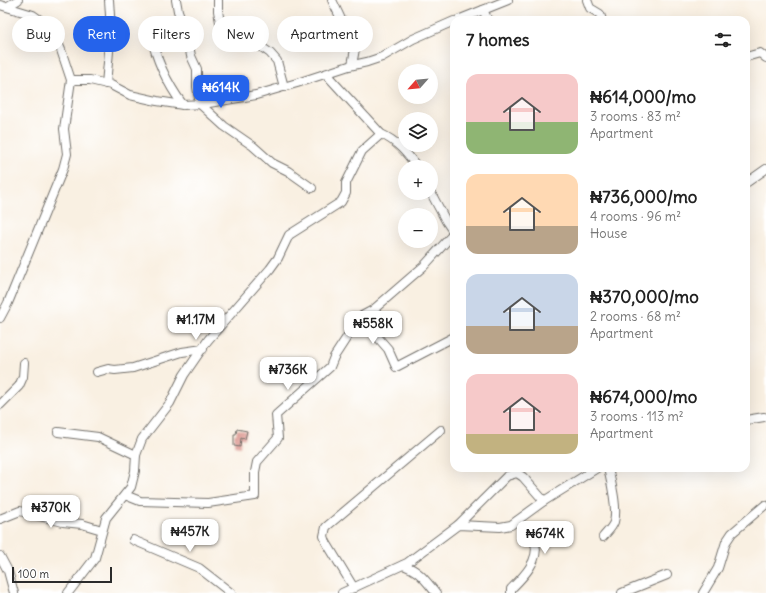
<!DOCTYPE html>
<html lang="en">
<head>
<meta charset="utf-8">
<style>
  :root { --surface:#fff; --page:#f6f6f6; --text:#222; --muted:#767676; --accent:#2563eb }
  body { margin:0; font-family:Delius,sans-serif; background:var(--page); color:var(--text); height:100vh; display:flex; flex-direction:column; font-size:15px; white-space:nowrap }
  * { box-sizing:border-box; margin:0 }
  p { font-size:13px; color:var(--muted) }
  .icon { flex:none; width:22px; height:22px; fill:none; stroke:currentColor; stroke-width:2; stroke-linecap:round; stroke-linejoin:round }
  .map { position:relative; flex:1; overflow:hidden }
  .sheet { position:absolute; left:450px; top:16px; width:300px; height:456px; display:flex; flex-direction:column; background:var(--surface); border-radius:12px; box-shadow:0 4px 16px #0002 }
  .sheet>* { flex:none }
  .top-card { position:absolute; left:12px; top:16px; width:378px; height:36px; display:flex; gap:8px }
  .needle { width:26px; rotate:243deg }
  .tools { position:absolute; left:398px; top:64px; display:grid; gap:8px }
  .tools a { display:grid; place-items:center; width:40px; height:40px; border-radius:50%; background:var(--surface); box-shadow:0 4px 16px #0002; font-size:20px }
  .scale { position:absolute; left:12px; bottom:10px; width:100px; box-sizing:border-box; padding-left:4px; border:2px solid #2b2b2b; border-top:0; font-size:11px; line-height:14px; white-space:nowrap; color:#2b2b2b; -webkit-text-stroke:3px #fff; paint-order:stroke }
  .price { position:absolute; translate:-50% -34px; padding:0 9px; border-radius:8px; background:#fff; color:#222; font-size:13px; line-height:26px; filter:drop-shadow(0 1px 2px #0008) }
  .price::after { content:''; position:absolute; left:50%; top:24px; width:12px; height:9px; margin-left:-6px; background:inherit; clip-path:polygon(0 0,100% 0,50% 100%) }
  .price.on { background:var(--accent); color:#fff }
  ul { padding:0; list-style:none }
  li { display:flex; align-items:center; gap:12px; height:100px; padding:0 16px }
  li span { display:grid; place-items:center; flex:none; width:112px; height:80px; border-radius:12px; color:#555 }
  li>.icon { margin-inline-start:auto }
  span .icon { width:48px; height:48px; fill:#fffc; stroke-width:1 }
  li b { font-size:17px }
  h2 { display:flex; justify-content:space-between; align-items:center; height:48px; padding:0 16px; font-size:17px }
  .tag { padding:0 14px; border-radius:18px; background:var(--surface); box-shadow:0 4px 16px #0002; font-size:14px; line-height:36px }
  .tag.on { background:var(--accent); color:#fff }
  .map>svg:first-child { display:block }
  .building { fill:#d99088 }
  .lines { fill:none; stroke-linecap:round; stroke-linejoin:round }
  .minor-casing { stroke:#73706b; stroke-width:10 }
  .minor { stroke:#fff; stroke-width:8 }
</style>
</head>
<body>
<div class="map">
<svg width="766" height="593" viewBox="0 0 766 593">
  <rect width="100%" height="100%" fill="#fff"/>
  <filter id="ink" filterUnits="userSpaceOnUse"><feTurbulence type="fractalNoise" baseFrequency=".025" numOctaves="2"/><feDisplacementMap in="SourceGraphic" scale="8" xChannelSelector="R" yChannelSelector="G"/><feConvolveMatrix kernelMatrix="1 2 1 2 8 2 1 2 1" color-interpolation-filters="sRGB"/></filter>
  <filter id="wash" filterUnits="userSpaceOnUse"><feTurbulence type="fractalNoise" baseFrequency=".012" numOctaves="4" result="noise"/><feDisplacementMap in="SourceGraphic" scale="16" xChannelSelector="R" yChannelSelector="G"/><feGaussianBlur stdDeviation="0.9" result="paint"/><feColorMatrix in="noise" values="0 0 0 0 0 0 0 0 0 0 0 0 0 0 0 0 0 1.4 0 .05"/><feComposite in="paint" operator="in"/></filter>
  <g filter="url(#wash)">
    <rect width="100%" height="100%" fill="#f9f0e2"/>
    <g id="blocks">
      <path class="building" d="M237,429l10,2 -2,8 -4,-1 -1,9 -6,-1v-12h2z"/>
    </g>
  </g>
  <g filter="url(#ink)">
    <use href="#blocks" fill-opacity="0" stroke="#73706b" stroke-width="1"/>
    <g class="lines">
      <defs>
        <g id="minor">
          <path d="M176,0l2,11 9,24 4,21 6,13v18l3,17 24,22 29,20 19,17 16,8 24,17"/>
          <path d="M218,0v11l3,17 5,3h8l21,6 5,9 10,7 7,8 7,26"/>
          <path d="M332,0l23,49 -3,16"/>
          <path d="M587,0l3,8 10,6 2,6"/>
          <path d="M0,5l33,10 14,10 8,11 6,14 10,30 -7,49 3,25 -4,15 -55,134 -8,15"/>
          <path d="M8,6l10,-6"/>
          <path d="M483,10l5,10"/>
          <path d="M458,20l50,-20"/>
          <path d="M151,34c5,27 16,49 32,71"/>
          <path d="M746,57l14,-4 6,5"/>
          <path d="M326,74l55,60c16,7 26,19 36,33"/>
          <path d="M71,80h19l21,5 19,10 27,6 26,4 20,-1 53,-9 41,-12 52,-17 18,-4 15,-5 31,-18 41,-18"/>
          <path d="M106,84l5,-54 -2,-30"/>
          <path d="M746,183l20,-14"/>
          <path d="M431,193l15,28 8,12"/>
          <path d="M360,317l28,32 8,18 58,-30"/>
          <path d="M97,372l11,-3 7,1 18,-2 49,-16 21,-3"/>
          <path d="M0,405l19,-19 4,-9 1,-14"/>
          <path d="M746,420l18,-3"/>
          <path d="M58,432l40,5 38,18"/>
          <path d="M125,495l15,6 68,2 47,-7v-24l2,-10 21,-24 -2,-23 54,-48 4,-10 26,-40 13,-7 37,-32 14,-12 30,-33"/>
          <path d="M0,519l20,-8 43,11 19,2 20,6"/>
          <path d="M458,525l49,-49 10,-3 6,4 21,24"/>
          <path d="M603,537c4,-5 9,-9 11,-15 4,-14 -3,-40 -6,-54"/>
          <path d="M133,540l66,28 32,25"/>
          <path d="M0,556l8,15 6,22"/>
          <path d="M403,565c17,6 22,15 33,28"/>
          <path d="M354,588l-28,-46 -2,-6 2,-9 115,-97"/>
          <path d="M68,593l27,-35 11,-40 25,-31 4,-16 1,-16 6,-16 28,-36 14,-28 24,-35 62,-71 8,-11 11,-23 52,-33 5,-9v-10l16,-32 19,-17"/>
          <path d="M342,593l65,-30 51,-38 42,2 11,-2 33,-24 53,-33"/>
          <path d="M511,593v-4c11,-11 29,-28 24,-46 -2,-6 -13,-17 -18,-22"/>
          <path d="M622,593l45,-18"/>
          <path d="M703,593l15,-25 8,-26 6,-9 33,-28"/>
        </g>
      </defs>
      <use href="#minor" class="minor-casing"/>
      <use href="#minor" class="minor"/>
    </g>
  </g>
</svg>
<div class="tools">
<a><svg class="needle" viewBox="-14 -14 28 28"><path d="M0-13l5 13h-10z" fill="#e53935"/><path d="M0 13l5-13h-10z" fill="#767676"/></svg></a>
<a><svg class="icon" aria-label="layers" viewBox="0 0 24 24"><path d="M12 4l9 5-9 5-9-5zM3 14l9 5 9-5"/></svg></a>
<a>+</a>
<a>−</a>
</div>
<div class="scale">100 m</div>
<b class="price on" style="left:221px;top:109px">₦614K</b>
<b class="price" style="left:196px;top:341px">₦1.17M</b>
<b class="price" style="left:373px;top:345px">₦558K</b>
<b class="price" style="left:288px;top:391px">₦736K</b>
<b class="price" style="left:51px;top:529px">₦370K</b>
<b class="price" style="left:190px;top:553px">₦457K</b>
<b class="price" style="left:545px;top:555px">₦674K</b>
<div class="top-card">
<a class="tag">Buy</a>
<a class="tag on">Rent</a>
<a class="tag">Filters</a>
<a class="tag">New</a>
<a class="tag">Apartment</a>
</div>
<section class="sheet">
<h2>7 homes<svg class="icon" aria-label="filters" viewBox="0 0 24 24"><path d="M4 7h16M4 17h16"/><circle cx="9" cy="7" r="2"/><circle cx="15" cy="17" r="2"/></svg></h2>
<ul>
<li><span style="background:linear-gradient(#f6c9c9 60%,#8fb573 0)"><svg class="icon" aria-label="home" viewBox="0 0 24 24"><path d="M3 11l9-7 9 7M6 9v11h12V9"/></svg></span><div><b>₦614,000/mo</b><p>3 rooms · 83 m²</p><p>Apartment</p></div></li>
<li><span style="background:linear-gradient(#ffd9b3 65%,#b9a48a 0)"><svg class="icon" aria-label="home" viewBox="0 0 24 24"><path d="M3 11l9-7 9 7M6 9v11h12V9"/></svg></span><div><b>₦736,000/mo</b><p>4 rooms · 96 m²</p><p>House</p></div></li>
<li><span style="background:linear-gradient(#c9d6e8 65%,#b9a48a 0)"><svg class="icon" aria-label="home" viewBox="0 0 24 24"><path d="M3 11l9-7 9 7M6 9v11h12V9"/></svg></span><div><b>₦370,000/mo</b><p>2 rooms · 68 m²</p><p>Apartment</p></div></li>
<li><span style="background:linear-gradient(#f6c9c9 75%,#c2b280 0)"><svg class="icon" aria-label="home" viewBox="0 0 24 24"><path d="M3 11l9-7 9 7M6 9v11h12V9"/></svg></span><div><b>₦674,000/mo</b><p>3 rooms · 113 m²</p><p>Apartment</p></div></li>
</ul>
</section>
</div>
</body>
</html>
